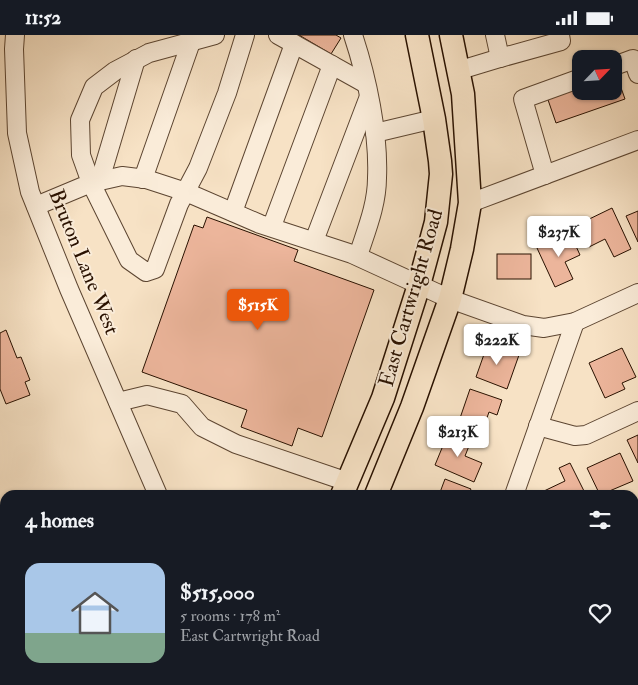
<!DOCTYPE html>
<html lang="en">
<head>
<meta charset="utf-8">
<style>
  :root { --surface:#171b24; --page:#20242c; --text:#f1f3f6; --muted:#9ea1a6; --line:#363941; --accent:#ea580c }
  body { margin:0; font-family:"IM FELL Double Pica",serif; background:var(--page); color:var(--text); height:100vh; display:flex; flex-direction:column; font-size:19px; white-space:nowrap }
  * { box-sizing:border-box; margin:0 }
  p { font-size:16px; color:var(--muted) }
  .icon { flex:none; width:28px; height:28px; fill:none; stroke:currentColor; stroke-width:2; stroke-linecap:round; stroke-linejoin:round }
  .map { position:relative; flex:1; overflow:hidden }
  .panel { position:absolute; left:0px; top:455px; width:639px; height:195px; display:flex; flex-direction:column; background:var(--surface); border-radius:15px 15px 0 0; box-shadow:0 1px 4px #0004 }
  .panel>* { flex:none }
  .needle { width:32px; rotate:65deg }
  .buttons { position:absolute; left:572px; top:15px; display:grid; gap:10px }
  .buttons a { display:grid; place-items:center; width:50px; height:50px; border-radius:10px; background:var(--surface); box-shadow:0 1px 4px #0004; font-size:25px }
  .price { position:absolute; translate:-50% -42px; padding:0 11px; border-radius:5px; background:#fff; color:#222; font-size:16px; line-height:32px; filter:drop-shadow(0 1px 2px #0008) }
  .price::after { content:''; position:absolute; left:50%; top:30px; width:15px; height:11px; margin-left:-8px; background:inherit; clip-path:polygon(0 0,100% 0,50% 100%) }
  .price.on { background:var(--accent); color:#fff }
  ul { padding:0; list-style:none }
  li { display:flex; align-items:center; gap:15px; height:125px; padding:0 25px }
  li+li { border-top:1px solid var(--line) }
  li span { display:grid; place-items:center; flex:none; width:140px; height:100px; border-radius:15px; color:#555 }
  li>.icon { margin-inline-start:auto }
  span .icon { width:60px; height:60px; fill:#fffc; stroke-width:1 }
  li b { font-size:21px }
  h2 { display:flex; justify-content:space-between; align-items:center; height:60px; padding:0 25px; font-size:21px }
  .status { display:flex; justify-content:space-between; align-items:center; height:35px; padding:0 25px; background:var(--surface); direction:ltr }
  .status svg { height:14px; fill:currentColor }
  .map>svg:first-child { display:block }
  .building { fill:#ecb59b; stroke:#291100 }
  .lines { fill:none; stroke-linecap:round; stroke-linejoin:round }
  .minor-casing { stroke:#5c4531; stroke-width:20 }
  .major-casing { stroke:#291100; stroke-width:25 }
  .minor { stroke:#faecd9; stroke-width:18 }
  .major { stroke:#f7e2c5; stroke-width:22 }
  .labels { text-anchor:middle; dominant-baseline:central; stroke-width:4; stroke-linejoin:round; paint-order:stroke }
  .street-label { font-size:21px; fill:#291100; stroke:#faecd9 }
</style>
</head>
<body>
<div class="status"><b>11:52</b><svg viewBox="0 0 49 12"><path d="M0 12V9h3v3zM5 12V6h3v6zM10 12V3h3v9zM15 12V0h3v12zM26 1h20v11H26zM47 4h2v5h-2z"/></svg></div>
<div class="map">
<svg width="638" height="650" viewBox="0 0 638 650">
  <rect width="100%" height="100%" fill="#f7e2c5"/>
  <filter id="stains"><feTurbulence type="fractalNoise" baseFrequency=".004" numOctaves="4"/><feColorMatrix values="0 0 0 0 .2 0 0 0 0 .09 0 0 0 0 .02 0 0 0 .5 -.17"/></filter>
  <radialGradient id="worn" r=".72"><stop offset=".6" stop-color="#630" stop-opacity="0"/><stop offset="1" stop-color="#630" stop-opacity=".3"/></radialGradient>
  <g class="building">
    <path d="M299,0h37l5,3 -10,16z"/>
    <path d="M615,36l10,28 -69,24 -10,-29 35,-11v8h33z"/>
    <path d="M612,173l19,41 -17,8 -9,-18 -16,8 -10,-23z"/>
    <path d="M638,176v31l-12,-26z"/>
    <path d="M207,182l91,33 -4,11 80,29 -52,147 -24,-9 -6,18 -51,-19 6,-17 -105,-38 52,-147 9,3z"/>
    <path d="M570,198l10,22 -15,7 8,17 -18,8 -18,-39z"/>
    <rect x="497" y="219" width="34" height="25"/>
    <path d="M6,295l11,28 4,-1 9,23 -5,2 5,13 -24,9 -6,-15v-56z"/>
    <path d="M488,308l31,12 -12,34 -31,-12z"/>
    <path d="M622,313l14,29 -14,6 3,6 -20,9 -16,-35z"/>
    <path d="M470,354l32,11 -5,15 -8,-3 -7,20 -24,-8z"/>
    <path d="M449,396l22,10 -6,15 17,7 -8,19 -39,-17z"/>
    <path d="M638,400v28l-11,-23z"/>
    <path d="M620,418l13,28 -33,14 -13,-27z"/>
    <path d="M570,428l16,32h-40l-2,-4 21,-10 -6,-13z"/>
    <path d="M445,444l26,10 -3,6h-29z"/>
    <path d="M638,545v25l-4,-9v-14z"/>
    <path d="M68,645h15l2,5h-20l-1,-3z"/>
    <path d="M141,645h10l3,5h-21z"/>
    <path d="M368,645h27v5l-27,-2z"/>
  </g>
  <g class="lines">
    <defs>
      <g id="minor">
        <path d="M15,0l-1,14 3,84 13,59 39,97 89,206"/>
        <path d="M245,0l-18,58 -29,75 -19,36 -24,65 -9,3 -17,-12 -38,-77 31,-7 24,3 40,13 74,32 92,30 98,45 73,26 21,3 31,-6 63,-29"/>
        <path d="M278,0l88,49"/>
        <path d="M353,0c14,42 26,99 24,143 0,27 -11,53 -19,78"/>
        <path d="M495,0l5,23 61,-17 -1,-6"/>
        <path d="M614,31l19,-7 5,15"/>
        <path d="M457,36l43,-13"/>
        <path d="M375,98l59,-14"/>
        <path d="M545,140l-22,-76 58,-21"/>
        <path d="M143,144l48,-137"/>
        <path d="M100,145l36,-121"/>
        <path d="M470,168l168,-63"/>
        <path d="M36,171l55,-23 -10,-28 -1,-35 14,-33 21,-16 34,-18 66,-18"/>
        <path d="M233,177l61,-168"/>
        <path d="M272,191l60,-161"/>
        <path d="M314,206l54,-142"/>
        <path d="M118,367l29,-7 35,9 20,23 34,17 112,38"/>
        <path d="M538,391l37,10 11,-1 52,-24"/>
        <path d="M514,460l61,-173"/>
        <path d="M634,501l4,-2"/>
        <path d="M634,619l4,-2"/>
        <path d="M459,650v-5"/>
        <path d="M566,650l11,-5"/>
      </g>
      <g id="major">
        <path d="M342,460l41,-97 36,-113 17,-63 5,-48 -1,-13 -6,-42 -17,-84"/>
        <path d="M376,460l36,-88 38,-108 12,-50 8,-46 -7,-109 -12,-59"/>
        <path d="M287,650v-5"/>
        <path d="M324,650v-5"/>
      </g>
    </defs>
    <use href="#minor" class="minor-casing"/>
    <use href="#major" class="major-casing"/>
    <use href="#minor" class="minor"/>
    <use href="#major" class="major"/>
  </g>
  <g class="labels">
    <g class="street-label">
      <text transform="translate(84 227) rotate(68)">Bruton Lane West</text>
      <text transform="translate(411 263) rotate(-74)">East Cartwright Road</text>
    </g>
  </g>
  <rect width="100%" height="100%" filter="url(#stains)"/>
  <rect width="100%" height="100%" fill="url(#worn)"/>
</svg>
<div class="buttons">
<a><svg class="needle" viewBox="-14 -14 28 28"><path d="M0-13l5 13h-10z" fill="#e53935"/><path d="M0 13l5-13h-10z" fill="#9ea1a6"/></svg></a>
</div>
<b class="price" style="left:559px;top:223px">$237K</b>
<b class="price on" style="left:258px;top:296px">$515K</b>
<b class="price" style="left:497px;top:331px">$222K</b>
<b class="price" style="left:458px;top:423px">$213K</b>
<section class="panel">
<h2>4 homes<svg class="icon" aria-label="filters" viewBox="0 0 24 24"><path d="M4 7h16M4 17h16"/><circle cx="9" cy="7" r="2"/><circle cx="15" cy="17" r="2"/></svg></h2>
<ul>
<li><span style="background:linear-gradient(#a9c7e8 70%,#7fa58c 0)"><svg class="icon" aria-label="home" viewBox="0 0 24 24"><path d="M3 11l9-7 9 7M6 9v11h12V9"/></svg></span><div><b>$515,000</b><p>5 rooms · 178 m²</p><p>East Cartwright Road</p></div><svg class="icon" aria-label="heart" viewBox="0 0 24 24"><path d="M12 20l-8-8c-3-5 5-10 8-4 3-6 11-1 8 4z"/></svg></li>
</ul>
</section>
</div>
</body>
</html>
